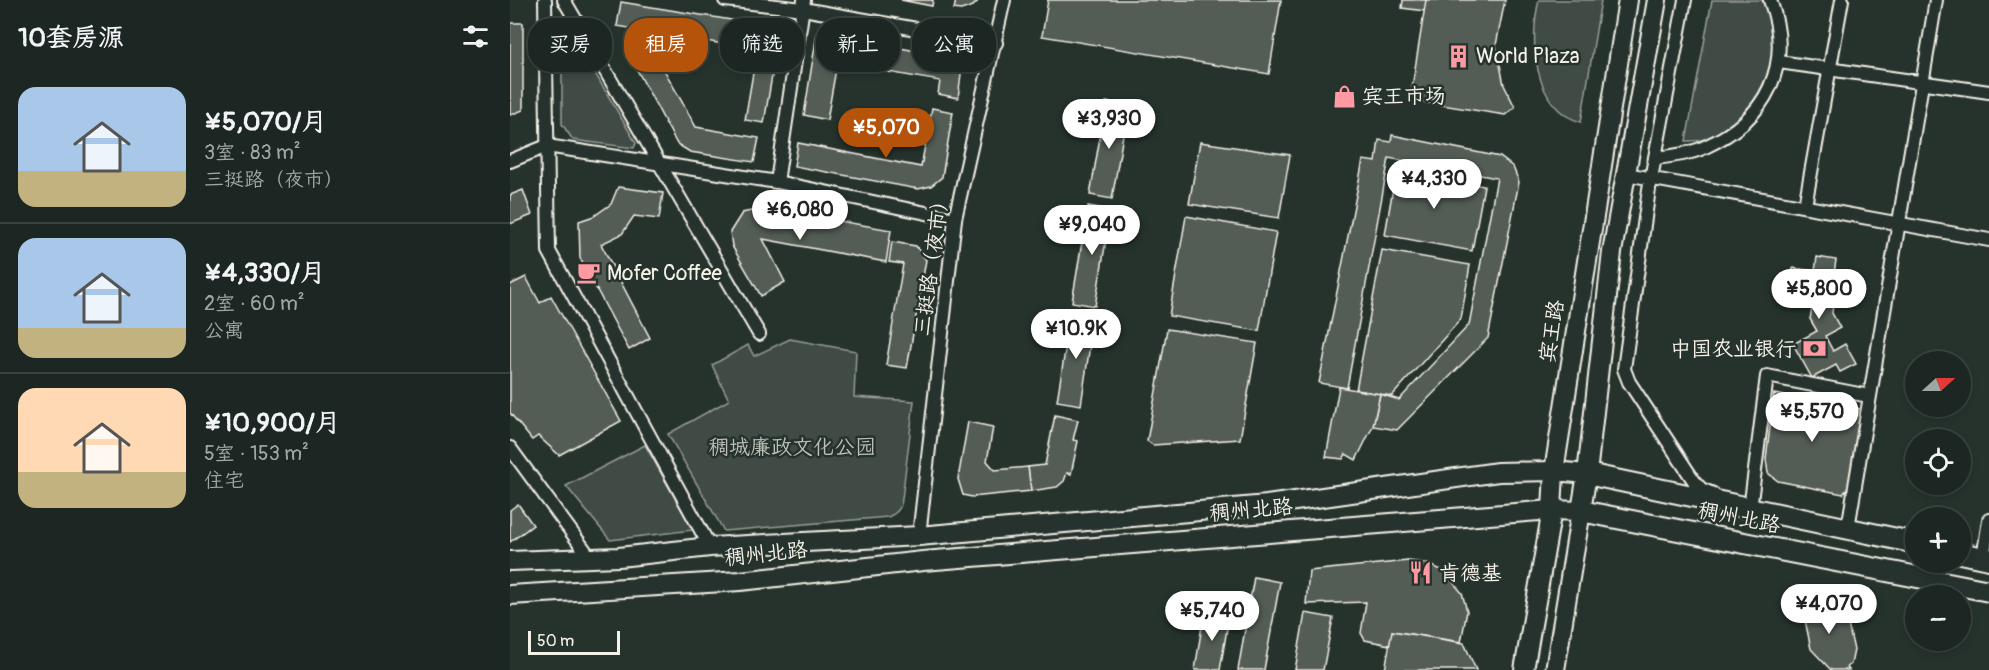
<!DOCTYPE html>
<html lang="zh">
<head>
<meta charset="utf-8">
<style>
  :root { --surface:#1c2622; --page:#252e2a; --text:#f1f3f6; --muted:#a0a5a5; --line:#3a4340; --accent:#b45309 }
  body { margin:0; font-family:Pangolin,"LXGW WenKai TC",sans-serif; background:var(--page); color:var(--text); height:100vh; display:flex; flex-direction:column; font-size:22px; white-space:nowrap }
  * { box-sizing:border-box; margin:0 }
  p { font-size:20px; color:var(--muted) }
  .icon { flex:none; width:33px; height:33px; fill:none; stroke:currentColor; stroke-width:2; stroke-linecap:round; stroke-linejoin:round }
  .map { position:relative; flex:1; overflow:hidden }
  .details { display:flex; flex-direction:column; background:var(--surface); width:510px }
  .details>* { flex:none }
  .guide { position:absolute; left:18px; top:18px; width:570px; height:54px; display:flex; gap:12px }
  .needle { width:39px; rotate:69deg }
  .buttons { position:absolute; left:1395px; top:351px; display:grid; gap:12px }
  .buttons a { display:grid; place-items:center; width:66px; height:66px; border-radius:50%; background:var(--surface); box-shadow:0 3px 9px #0003,0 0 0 2px var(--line); font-size:30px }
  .scale { position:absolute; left:18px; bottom:15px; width:92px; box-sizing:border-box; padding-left:6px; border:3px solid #f4f1e8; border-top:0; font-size:16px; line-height:21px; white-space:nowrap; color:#f4f1e8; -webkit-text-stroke:4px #26332d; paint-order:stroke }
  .price { position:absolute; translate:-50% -51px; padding:0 14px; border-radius:21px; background:#fff; color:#222; font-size:20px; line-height:39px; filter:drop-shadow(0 2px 3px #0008) }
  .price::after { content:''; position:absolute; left:50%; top:36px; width:18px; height:14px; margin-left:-9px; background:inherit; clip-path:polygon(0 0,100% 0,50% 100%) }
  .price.active { background:var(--accent); color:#fff }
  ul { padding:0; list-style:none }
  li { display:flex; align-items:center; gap:18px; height:150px; padding:0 18px }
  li+li { border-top:2px solid var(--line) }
  li span { display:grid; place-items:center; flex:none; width:168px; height:120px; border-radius:18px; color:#555 }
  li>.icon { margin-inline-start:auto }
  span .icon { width:72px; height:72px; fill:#fffc; stroke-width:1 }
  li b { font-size:26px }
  h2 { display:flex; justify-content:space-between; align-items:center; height:72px; padding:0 18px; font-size:26px }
  .pill { padding:0 21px; border-radius:24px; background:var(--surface); box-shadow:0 3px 9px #0003,0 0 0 2px var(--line); font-size:21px; line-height:54px }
  .pill.active { background:var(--accent); color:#fff }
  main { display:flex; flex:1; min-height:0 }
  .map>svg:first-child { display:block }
  .green { fill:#414b45; stroke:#9a9e96; stroke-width:1.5 }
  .building { fill:#525c55; stroke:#f4f1e8; stroke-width:1.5 }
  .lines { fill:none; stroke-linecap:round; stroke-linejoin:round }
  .street-casing { stroke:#f4f1e8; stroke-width:16 }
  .secondary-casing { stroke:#f4f1e8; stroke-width:22 }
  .primary-casing { stroke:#f4f1e8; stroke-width:24 }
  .street { stroke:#26332d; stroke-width:12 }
  .secondary { stroke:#26332d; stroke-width:18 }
  .primary { stroke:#26332d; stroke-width:20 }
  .labels { text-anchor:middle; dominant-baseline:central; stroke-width:5; stroke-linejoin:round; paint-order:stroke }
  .poi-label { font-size:21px; fill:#f4f1e8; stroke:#26332d; text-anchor:start }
  .street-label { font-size:21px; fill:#f4f1e8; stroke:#26332d }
  .park-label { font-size:21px; fill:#bebfb7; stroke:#26332d }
</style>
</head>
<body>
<main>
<section class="details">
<h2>10套房源<svg class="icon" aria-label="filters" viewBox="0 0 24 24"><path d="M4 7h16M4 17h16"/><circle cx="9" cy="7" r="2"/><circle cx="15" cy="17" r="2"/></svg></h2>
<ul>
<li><span style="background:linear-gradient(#a9c7e8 70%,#c2b280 0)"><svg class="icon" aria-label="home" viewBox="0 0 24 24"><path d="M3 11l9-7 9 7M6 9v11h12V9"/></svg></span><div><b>¥5,070/月</b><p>3室 · 83 m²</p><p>三挺路（夜市）</p></div></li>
<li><span style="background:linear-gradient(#a9c7e8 75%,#c2b280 0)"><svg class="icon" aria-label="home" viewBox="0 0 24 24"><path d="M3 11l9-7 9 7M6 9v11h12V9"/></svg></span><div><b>¥4,330/月</b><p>2室 · 60 m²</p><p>公寓</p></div></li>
<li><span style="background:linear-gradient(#ffd9b3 70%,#c2b280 0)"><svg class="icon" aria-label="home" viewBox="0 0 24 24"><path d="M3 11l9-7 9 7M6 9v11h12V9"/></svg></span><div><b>¥10,900/月</b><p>5室 · 153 m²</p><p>住宅</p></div></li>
</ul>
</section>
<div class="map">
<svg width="1479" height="670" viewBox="0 0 1479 670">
  <rect width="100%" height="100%" fill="#26332d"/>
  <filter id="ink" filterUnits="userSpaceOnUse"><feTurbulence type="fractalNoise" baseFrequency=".0167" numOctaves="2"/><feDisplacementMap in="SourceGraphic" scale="12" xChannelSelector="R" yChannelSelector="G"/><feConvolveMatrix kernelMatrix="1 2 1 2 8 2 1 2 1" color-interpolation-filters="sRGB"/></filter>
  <g filter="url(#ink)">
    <g class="green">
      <path d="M1029,0h62l-20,122c-48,-13 -52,-82 -42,-122z"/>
      <path d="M1202,0h51c23,46 4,97 -35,127 -12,9 -26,15 -42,14z"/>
      <path d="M69,46l57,97 -2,5 -61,-8 -11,-16v-75z"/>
      <path d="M280,339l66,12 -2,46 60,4 -12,98c-1,10 -5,14 -14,18l-164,14 -56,-97 61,-34 -17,-35 36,-20 6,11z"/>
      <path d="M135,445l48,85 -83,10 -44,-54z"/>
    </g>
    <g class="building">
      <path d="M391,0h32l-1,6z"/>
      <path d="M446,0h23l-6,6 -12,4 -7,-1z"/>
      <path d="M538,0h233l-12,74 -227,-38z"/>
      <path d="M893,0h23l-1,11 -23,-3z"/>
      <path d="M916,0h79l-9,45 8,40 11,22 -10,8 -95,-15z"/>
      <path d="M111,2l153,25 -4,25 -153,-26z"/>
      <path d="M0,23h13v87l-13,5z"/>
      <path d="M307,33l127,23 7,4 10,14 -3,24 -20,-4 2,-13 -103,-18 -10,57 -23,-5z"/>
      <path d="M118,53l30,6 38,68 63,11 -5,24 -64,-10 -13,-8z"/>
      <path d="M245,61l19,3 -10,59 -19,-3z"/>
      <path d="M596,102l22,4 -16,93 -22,-4z"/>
      <path d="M422,108l21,4 -11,65 -11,9 -13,3 -124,-23 4,-23 123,24z"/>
      <path d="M882,135l108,22 13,10 6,15 -31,156 -91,92 -24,-4 7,-32 19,6 70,-75 28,-147 -108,-20 -42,230 -28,-5 44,-223 13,2 3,-22 12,2z"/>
      <path d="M690,142l90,13 -11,63 -90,-14z"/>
      <path d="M886,170l88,16 -12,65 -87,-16z"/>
      <path d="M108,187l45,6 -4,26 -25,-3 -12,18 -21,10 49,94 -21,12 -49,-92 -1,-37 15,-5 17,-12z"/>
      <path d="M13,190l9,25 -22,9v-29z"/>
      <path d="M578,206l23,4 -16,96 -23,-4z"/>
      <path d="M255,208l126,22 -5,32 -123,-23 22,43 -24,14 -29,-50 -2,-14 12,-19z"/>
      <path d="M676,216l90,16 -17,99 -90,-15z"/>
      <path d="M382,242l24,4 10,14 -19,108 -21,-3 17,-101 -14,-2z"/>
      <path d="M872,250l88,15 -9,54 -69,77 -36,-6z"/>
      <path d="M1307,257l19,3 -3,20 -12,-2 -3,17 16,2 -2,16 8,15 -15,8 8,15 12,-7 11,20 -16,8 -4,-7 -24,13 -19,-34 24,-13 -7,-12 3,-16 -25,-4 5,-31 22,3z"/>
      <path d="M16,277l14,26 11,-7 70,125 -62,34 -21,-19 -6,4 -22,-27v-128z"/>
      <path d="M561,314l23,4 -13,87 -24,-4z"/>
      <path d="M657,329l90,14 -17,96 -87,6 -6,-4z"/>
      <path d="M829,387l41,7 -7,32 -17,34 -10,-6 -3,5 -17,-2z"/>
      <path d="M1264,394l87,15 -11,76 -7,9 -65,-13 -10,-8 -2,-14z"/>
      <path d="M545,415l23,5 -5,20 5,1 -7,33 -4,-1 -3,8 -7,6 -26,4 -3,-24 17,-2z"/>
      <path d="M458,422l25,5 -6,34 8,9 33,-3 3,24 -59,6 -9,-2 -5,-16z"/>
      <path d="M8,504l15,21 -23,17v-32z"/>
      <path d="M898,561l17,2 19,8 18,22 5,18 -6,31 -69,-11 -2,14 -25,-5 -4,-7 5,-31 -60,2 3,-33z"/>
      <path d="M744,577l26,5 -16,88h-26z"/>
      <path d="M1294,596h8l19,9 17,19 6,26 -3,14 -4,3 2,3h-18l-20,-21 -6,-29 7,-11z"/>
      <path d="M694,613l25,4 -9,53h-25z"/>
      <path d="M795,613l28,5 -10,52h-28z"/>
      <path d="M882,631l72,12 12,27h-91z"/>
    </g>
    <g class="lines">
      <defs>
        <g id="street">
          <path d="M35,0l4,251 161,296"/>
          <path d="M54,0l195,334"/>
          <path d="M215,0l78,9 193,34"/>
          <path d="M1175,0l-36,189 -25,180 5,13 65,99 7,8 12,5"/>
          <path d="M1269,62l210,30"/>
          <path d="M1145,158c17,-2 35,-4 50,-11 62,-28 89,-82 65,-147"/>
          <path d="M0,161l37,-15 230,36 178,37"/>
          <path d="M1116,174l363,66"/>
          <path d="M267,182l27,-182"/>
          <path d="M1295,206l37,-206"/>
          <path d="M0,448l79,108"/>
          <path d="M1236,508l4,1 17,-133 102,20"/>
          <path d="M1338,528l88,-528"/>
          <path d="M409,536l36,-317 49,-219"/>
          <path d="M1473,558l6,-38"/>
        </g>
        <g id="secondary">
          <path d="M0,561l109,-4 91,-10 209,-11 348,-31 231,-33 56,-1 33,3"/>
          <path d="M0,595l230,-14 183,-20 542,-44 87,-7 29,1"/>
          <path d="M1014,670l28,-160 2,-39 74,-471"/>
          <path d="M1045,670l32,-196 25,-222 45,-252"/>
        </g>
        <g id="primary">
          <path d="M1077,474l329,69"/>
          <path d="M1071,511l408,80"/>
          <path d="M1450,553l29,6"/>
        </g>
      </defs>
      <use href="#street" class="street-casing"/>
      <use href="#secondary" class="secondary-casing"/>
      <use href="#primary" class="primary-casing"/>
      <use href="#street" class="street"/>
      <use href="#secondary" class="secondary"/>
      <use href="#primary" class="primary"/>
    </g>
  </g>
  <defs>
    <symbol id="building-bare" viewBox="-9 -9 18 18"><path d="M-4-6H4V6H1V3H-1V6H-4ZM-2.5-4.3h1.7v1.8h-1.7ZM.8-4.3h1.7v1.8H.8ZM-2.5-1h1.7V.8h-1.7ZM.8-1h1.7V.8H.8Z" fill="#ff9aa2" stroke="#26332d" stroke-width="2.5" paint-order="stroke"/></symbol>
    <symbol id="shop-bare" viewBox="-9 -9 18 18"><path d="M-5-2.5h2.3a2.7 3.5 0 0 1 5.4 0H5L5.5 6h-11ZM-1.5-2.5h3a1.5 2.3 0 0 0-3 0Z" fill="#ff9aa2" stroke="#26332d" stroke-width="2.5" paint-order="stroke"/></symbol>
    <symbol id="cafe-bare" viewBox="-9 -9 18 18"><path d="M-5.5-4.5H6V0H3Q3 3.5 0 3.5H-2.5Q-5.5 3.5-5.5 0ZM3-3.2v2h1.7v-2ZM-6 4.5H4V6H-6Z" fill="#ff9aa2" stroke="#26332d" stroke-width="2.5" paint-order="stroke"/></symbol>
    <symbol id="bank-bare" viewBox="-9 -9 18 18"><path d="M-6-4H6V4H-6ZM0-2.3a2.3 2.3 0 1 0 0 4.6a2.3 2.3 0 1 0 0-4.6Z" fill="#ff9aa2" stroke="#26332d" stroke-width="2.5" paint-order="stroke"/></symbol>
    <symbol id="restaurant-bare" viewBox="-9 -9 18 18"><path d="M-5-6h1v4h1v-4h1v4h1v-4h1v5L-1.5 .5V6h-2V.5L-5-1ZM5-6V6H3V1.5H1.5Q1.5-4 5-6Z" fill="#ff9aa2" stroke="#26332d" stroke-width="2.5" paint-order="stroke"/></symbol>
  </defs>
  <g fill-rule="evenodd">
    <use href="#building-bare" x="932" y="40" width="33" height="33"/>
    <use href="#shop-bare" x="818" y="80" width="33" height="33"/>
    <use href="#cafe-bare" x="62" y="256" width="33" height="33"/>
    <use href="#bank-bare" x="1288" y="332" width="33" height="33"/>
    <use href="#restaurant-bare" x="894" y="556" width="33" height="33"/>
  </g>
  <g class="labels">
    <g class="poi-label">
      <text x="966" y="56">World Plaza</text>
      <text x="852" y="96">宾王市场</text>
      <text x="97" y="273">Mofer Coffee</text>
      <text x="1286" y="349" text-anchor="end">中国农业银行</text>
      <text x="929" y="573">肯德基</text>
    </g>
    <g class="street-label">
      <text transform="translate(422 263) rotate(-82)">三挺路（夜市）</text>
      <text transform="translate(1042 331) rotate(-81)">宾王路</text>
      <text transform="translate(741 510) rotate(-5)">稠州北路</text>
      <text transform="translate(1229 518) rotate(11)">稠州北路</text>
      <text transform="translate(256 554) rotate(-6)">稠州北路</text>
    </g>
    <g class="park-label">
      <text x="282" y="447">稠城廉政文化公园</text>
    </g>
  </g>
</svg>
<div class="buttons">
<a><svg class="needle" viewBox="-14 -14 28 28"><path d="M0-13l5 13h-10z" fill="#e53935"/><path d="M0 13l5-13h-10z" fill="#a0a5a5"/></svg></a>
<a><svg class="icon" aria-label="locate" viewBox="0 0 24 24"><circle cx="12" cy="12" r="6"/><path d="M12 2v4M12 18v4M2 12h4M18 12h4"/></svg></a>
<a>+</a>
<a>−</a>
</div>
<div class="scale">50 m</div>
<b class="price" style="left:599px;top:150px">¥3,930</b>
<b class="price active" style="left:376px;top:159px">¥5,070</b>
<b class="price" style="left:924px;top:210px">¥4,330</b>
<b class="price" style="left:290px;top:241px">¥6,080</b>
<b class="price" style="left:582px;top:256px">¥9,040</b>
<b class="price" style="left:1309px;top:320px">¥5,800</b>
<b class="price" style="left:566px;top:360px">¥10.9K</b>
<b class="price" style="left:1302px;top:443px">¥5,570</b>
<b class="price" style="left:1319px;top:635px">¥4,070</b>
<b class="price" style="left:702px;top:642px">¥5,740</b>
<div class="guide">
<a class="pill">买房</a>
<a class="pill active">租房</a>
<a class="pill">筛选</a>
<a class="pill">新上</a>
<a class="pill">公寓</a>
</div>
</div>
</main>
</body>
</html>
